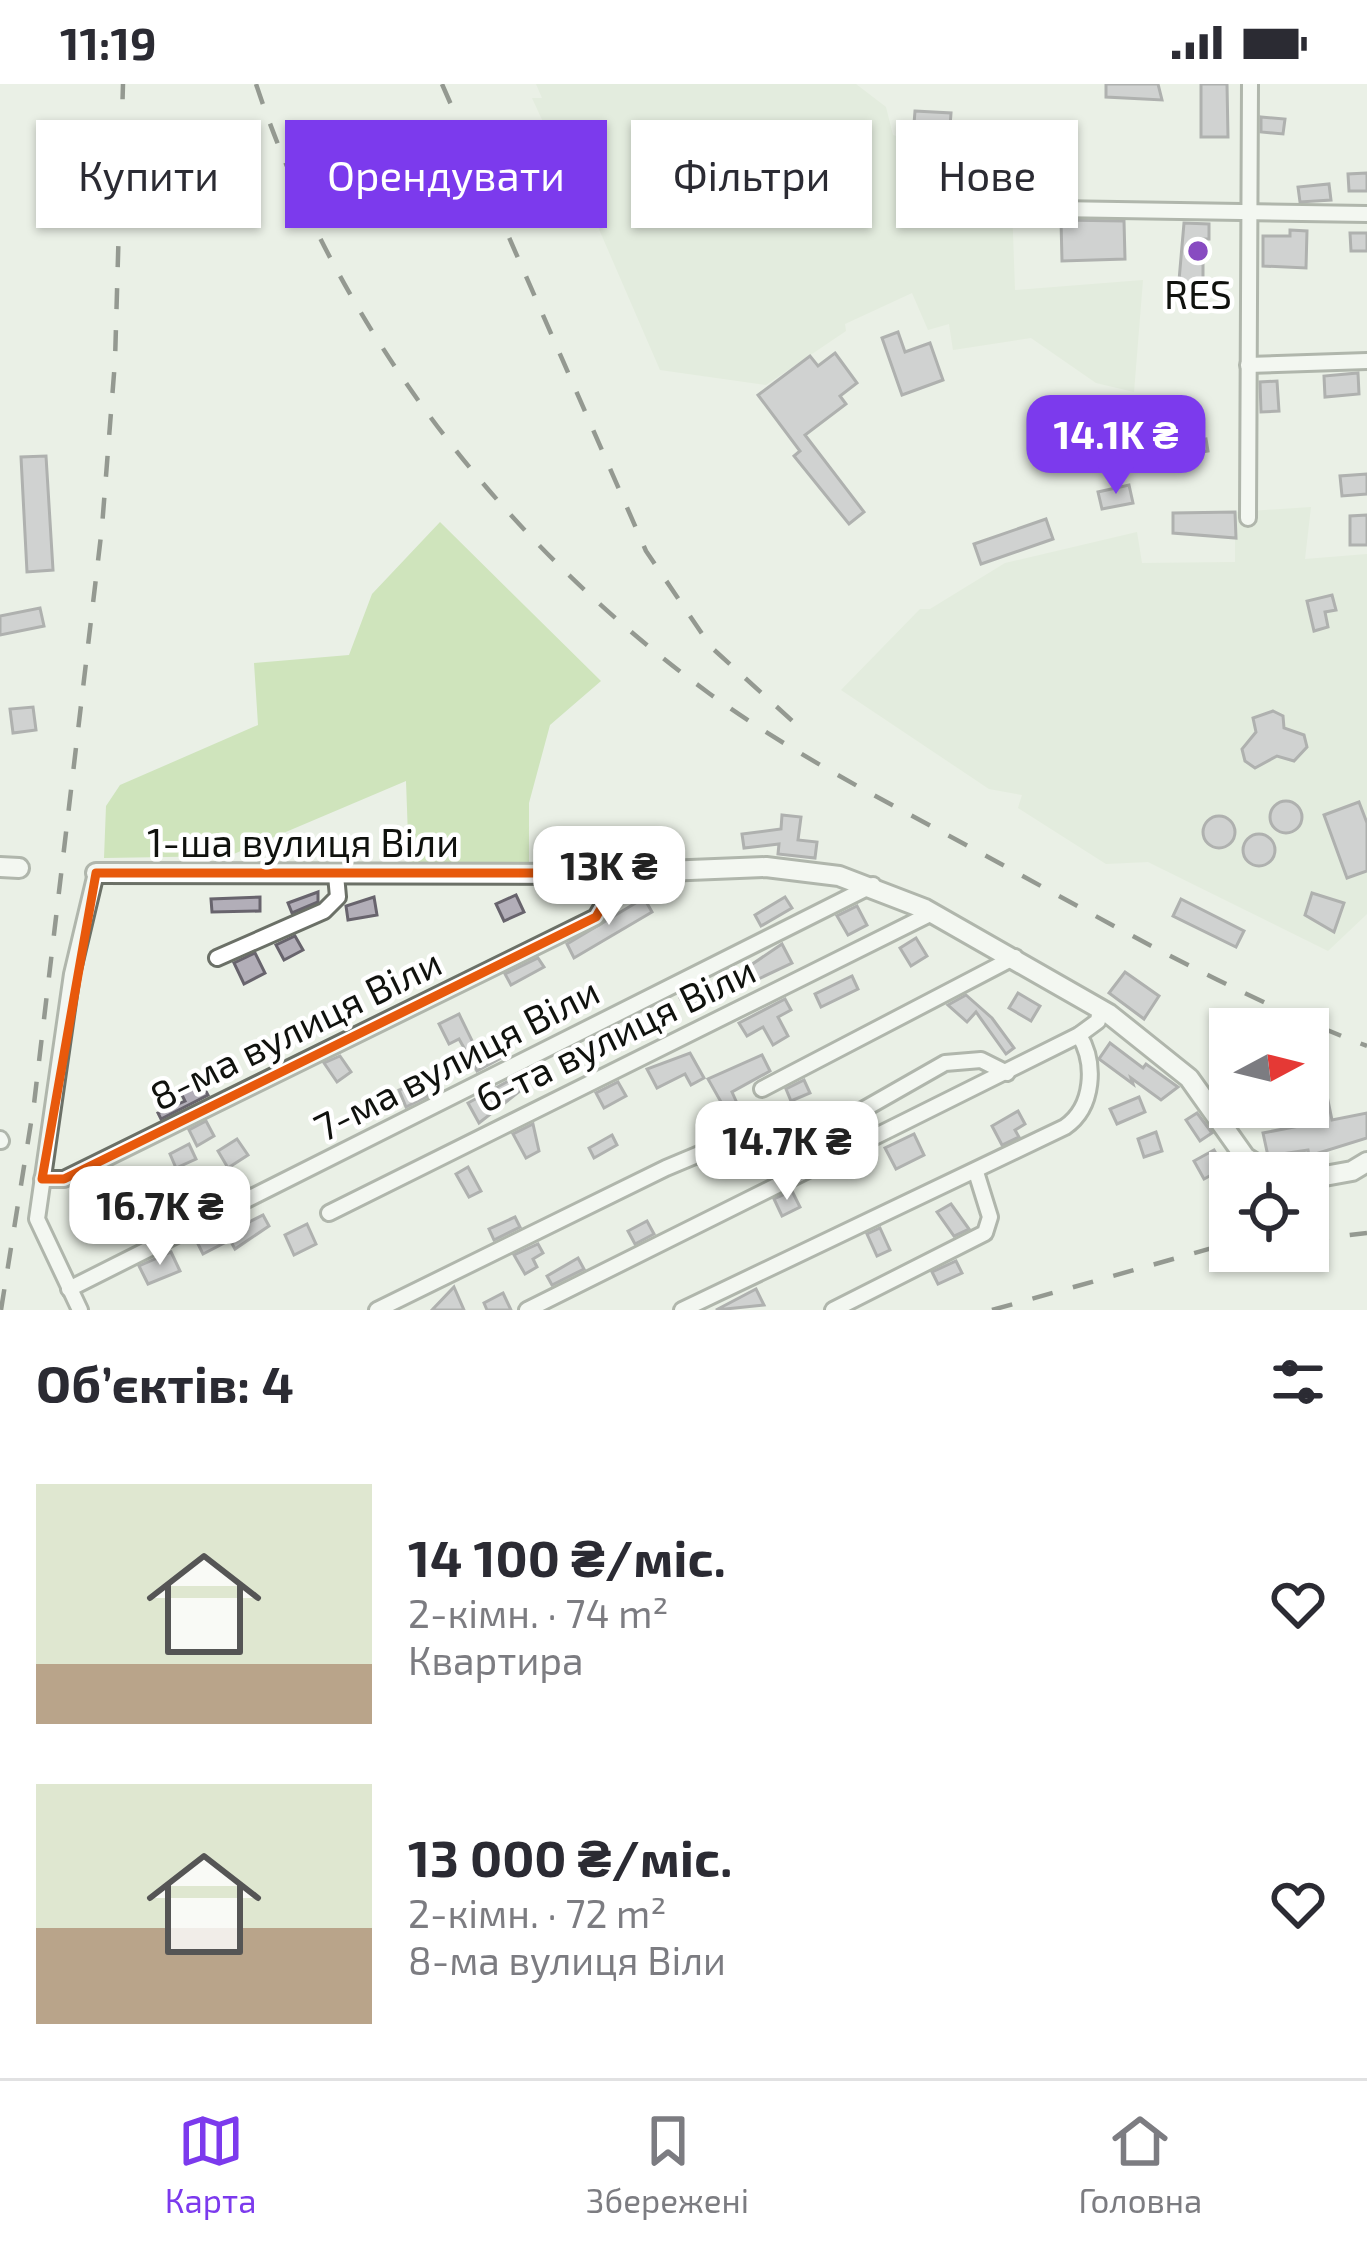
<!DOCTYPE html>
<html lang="uk">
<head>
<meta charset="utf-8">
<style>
  :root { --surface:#fff; --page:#f7f7f7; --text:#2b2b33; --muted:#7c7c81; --line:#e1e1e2; --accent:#7c3aed }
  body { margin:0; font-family:"Exo 2",sans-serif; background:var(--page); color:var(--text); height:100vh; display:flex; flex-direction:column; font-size:45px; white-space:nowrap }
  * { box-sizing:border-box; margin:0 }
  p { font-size:39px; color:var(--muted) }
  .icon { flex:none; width:66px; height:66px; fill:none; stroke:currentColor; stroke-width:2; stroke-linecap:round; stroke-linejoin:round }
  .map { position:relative; height:1226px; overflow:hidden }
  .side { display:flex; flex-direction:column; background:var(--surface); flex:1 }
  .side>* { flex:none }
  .hud { position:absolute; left:36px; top:36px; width:1296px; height:108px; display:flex; gap:24px }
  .needle { width:78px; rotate:83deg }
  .fabs { position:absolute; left:1209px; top:924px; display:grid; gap:24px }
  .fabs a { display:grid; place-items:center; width:120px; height:120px; border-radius:0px; background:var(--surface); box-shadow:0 3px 9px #0004; font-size:60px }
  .price { position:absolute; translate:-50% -102px; padding:0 27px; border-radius:24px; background:#fff; color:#222; font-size:39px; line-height:78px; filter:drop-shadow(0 3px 6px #0008) }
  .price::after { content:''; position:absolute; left:50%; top:72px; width:36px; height:27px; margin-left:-18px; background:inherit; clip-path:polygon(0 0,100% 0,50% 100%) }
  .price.current { background:var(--accent); color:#fff }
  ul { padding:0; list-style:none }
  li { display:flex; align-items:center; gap:36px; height:300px; padding:0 36px }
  li span { display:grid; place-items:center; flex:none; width:336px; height:240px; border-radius:0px; color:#555 }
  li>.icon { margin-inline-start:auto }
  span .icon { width:144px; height:144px; fill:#fffc; stroke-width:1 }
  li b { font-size:51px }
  h2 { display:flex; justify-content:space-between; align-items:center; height:144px; padding:0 36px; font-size:51px }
  .chip { padding:0 42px; border-radius:0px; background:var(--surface); box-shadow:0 3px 9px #0004; font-size:42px; line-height:108px }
  .chip.current { background:var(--accent); color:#fff }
  .status { display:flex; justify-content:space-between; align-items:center; height:84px; padding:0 60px; background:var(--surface); direction:ltr }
  .status svg { height:33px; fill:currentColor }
  .dock { display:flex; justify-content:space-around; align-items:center; height:168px; border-top:3px solid var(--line); background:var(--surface); font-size:33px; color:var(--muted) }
  .dock a { display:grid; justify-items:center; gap:6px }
  .dock .current { color:var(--accent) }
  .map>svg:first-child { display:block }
  .built { fill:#dce6d4 }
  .green { fill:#afd48b }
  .building { fill:#b2aeb8; stroke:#68646d; stroke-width:3 }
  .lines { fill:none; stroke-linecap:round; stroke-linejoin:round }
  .minor-casing { stroke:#6b7067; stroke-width:20 }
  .secondary-casing { stroke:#6b7067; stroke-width:24 }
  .minor { stroke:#fff; stroke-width:14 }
  .secondary { stroke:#fff; stroke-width:18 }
  .rail { stroke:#2e302b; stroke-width:4.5; stroke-dasharray:21 21; stroke-linecap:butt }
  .marked { fill:none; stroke:#e8590c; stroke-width:9; stroke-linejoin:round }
  .poi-dot { fill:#884bc1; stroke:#fff; stroke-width:4.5 }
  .labels { text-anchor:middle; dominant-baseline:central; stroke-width:9; stroke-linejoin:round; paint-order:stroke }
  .poi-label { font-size:39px; fill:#10120e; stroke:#fff }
  .street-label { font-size:39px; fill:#10120e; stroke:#fff }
</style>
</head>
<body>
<div class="status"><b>11:19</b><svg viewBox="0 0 49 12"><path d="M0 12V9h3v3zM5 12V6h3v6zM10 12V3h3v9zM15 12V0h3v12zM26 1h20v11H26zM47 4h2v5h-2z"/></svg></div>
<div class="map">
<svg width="1367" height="1226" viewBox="0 0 1367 1226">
  <rect width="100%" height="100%" fill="#eaf0e6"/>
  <g class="built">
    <path d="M536,0h320l30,23 7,28 44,14 73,1 5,140 128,-10 -9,112 -38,-9 -65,-45 -78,12 -4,-26 -21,6 -16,-37 -67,31 1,7 -80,54 -106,-15 -81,-187 -7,2 -40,-87h10z"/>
    <path d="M1311,423l-6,52 62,-5v360l-39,37 -180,-89 -42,2 -88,-56 4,-13 -33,-6 -148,-99 79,-81h10l75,-46 132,-31 5,31 93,-1v-50z"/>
  </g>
  <path class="green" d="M440,438l161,159 -51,44 -21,78v60l-120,1 -3,-83 -177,75 -125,2 2,-52 14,-21 138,-60 -4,-62 95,-8 23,-61z"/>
  <g class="building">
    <path d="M1106,0h52l4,16 -56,-3z"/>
    <path d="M1201,0h26l1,53h-27z"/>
    <path d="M915,27l36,2 -1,14 -36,-3z"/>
    <path d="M1261,33l24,2 -2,15 -22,-2z"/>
    <path d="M1367,89v18h-18l-1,-17z"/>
    <path d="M1329,100l2,16 -31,2 -2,-15z"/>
    <path d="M1061,136l63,1 1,38 -63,2z"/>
    <path d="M1184,139l25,1v15h-6v53h-25z"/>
    <path d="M1290,146l17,1 -1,37 -43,-2v-30h27z"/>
    <path d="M1350,149h17v18h-16z"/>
    <path d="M898,248l7,20 25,-9 13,37 -41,15 -20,-57z"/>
    <path d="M835,269l22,30 -17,13 6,8 -41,31 59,77 -15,12 -55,-68 6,-5 -42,-56 52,-39 8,10z"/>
    <path d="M1358,289l1,21 -34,3 -1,-21z"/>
    <path d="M1277,297l2,30 -18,1 -1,-30z"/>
    <path d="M1141,330l6,34 59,-9 2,12 -18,3 1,5 -54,9 -8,-53z"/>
    <path d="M46,372l7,114 -26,2 -6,-115z"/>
    <path d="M1367,390v20l-25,2 -2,-20z"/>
    <path d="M1129,401l4,18 -31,6 -4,-17z"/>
    <path d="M1235,428l1,26 -63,-5v-20z"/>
    <path d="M1367,431v30h-17v-29z"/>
    <path d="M1046,435l7,20 -72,25 -7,-20z"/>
    <path d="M1332,511l4,15 -11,2 3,15 -14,4 -7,-30z"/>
    <path d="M40,524l4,18 -44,9v-19z"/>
    <path d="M33,623l3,23 -23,3 -3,-24z"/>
    <path d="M1273,627l10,5 1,12 20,7 3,12 -13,14 -17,-5 -22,12 -10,-7 -3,-12 14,-17 -3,-14z"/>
    <circle cx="1286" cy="733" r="16"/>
    <path d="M1359,718l8,21v48l-20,7 -23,-63z"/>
    <path d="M782,731l19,2 -3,23 19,2 -2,16 -37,-4 1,-10 -35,4 -2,-14 39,-5z"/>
    <circle cx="1219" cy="748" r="16"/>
    <circle cx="1259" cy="766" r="16"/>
    <path d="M318,808v10l-26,11 -4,-10z"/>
    <path d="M1312,809l32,10 -10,29 -29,-17z"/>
    <path d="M516,811l8,17 -20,9 -8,-17z"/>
    <path d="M260,813v14l-48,1 -1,-13z"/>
    <path d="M374,813l3,18 -29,5 -2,-14z"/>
    <path d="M785,813l7,11 -31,18 -6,-11z"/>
    <path d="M644,814l8,14 -78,46 -7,-14z"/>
    <path d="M1181,815l63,32 -8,16 -63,-31z"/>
    <path d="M857,822l10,19 -19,10 -11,-19z"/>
    <path d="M295,852l8,14 -19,10 -8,-15z"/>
    <path d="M916,854l11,18 -16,10 -11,-18z"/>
    <path d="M782,860l10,19 -40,19 -7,-13z"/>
    <path d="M255,869l10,20 -21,11 -10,-21z"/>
    <path d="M538,874l6,9 -33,18 -6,-11z"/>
    <path d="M1125,888l34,24 -15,23 -35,-26z"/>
    <path d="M852,892l6,13 -37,18 -6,-13z"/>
    <path d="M703,901l8,15 -23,12 -8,-14z"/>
    <path d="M1018,909l22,13 -9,15 -22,-13z"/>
    <path d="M966,911l26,23 22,30 -8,6 -30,-42 -9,10 -19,-17z"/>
    <path d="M785,915l6,11 -13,7 10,19 -15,9 -10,-18 -16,9 -8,-13z"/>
    <path d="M459,930l18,37 19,-11 9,16 -28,15 -18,-32 -10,5 -10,-20z"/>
    <path d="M1110,959l33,25 3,-4 32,23 -17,13 -30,-22 2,6 -34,-25z"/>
    <path d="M690,969l14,25 -13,7 -6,-11 -28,14 -10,-19z"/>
    <path d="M762,971l8,16 -38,21 13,29 -39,18 -7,-17 26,-13 -17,-30z"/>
    <path d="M340,972l11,16 -14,10 -13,-19z"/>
    <path d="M544,979l10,17 -13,8 -10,-19z"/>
    <path d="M512,995l8,12 -41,32 -11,-20z"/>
    <path d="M804,996l6,13 -19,8 -5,-12z"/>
    <path d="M422,997l6,15 -22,11 -7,-17z"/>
    <path d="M201,998l7,13 -47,24 -3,-6 27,-12 -4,-8z"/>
    <path d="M618,998l8,14 -22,12 -8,-15z"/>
    <path d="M1325,1002l7,34 35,-7v25l-58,18 -1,-6 -40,6 -5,-23 41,-8 -4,-18h8v-17z"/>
    <path d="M1139,1013l6,15 -28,12 -7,-15z"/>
    <path d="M1018,1027l7,13 -10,6 4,7 -17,8 -10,-19z"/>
    <path d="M1197,1029l15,20 -12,8 -14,-21z"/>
    <path d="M206,1037l8,15 -17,10 -8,-16z"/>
    <path d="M533,1040l6,27 -13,7 -13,-24z"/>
    <path d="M1156,1048l6,19 -18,6 -6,-18z"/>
    <path d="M914,1050l10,21 -28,14 -11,-21z"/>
    <path d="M612,1051l5,10 -23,13 -5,-10z"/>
    <path d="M237,1055l11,16 -20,13 -10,-17z"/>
    <path d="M189,1060l7,15 -20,9 -6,-14z"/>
    <path d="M1214,1066l10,18 -20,11 -10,-18z"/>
    <path d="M468,1083l13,24 -12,6 -13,-23z"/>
    <path d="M792,1107l8,16 -18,9 -8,-17z"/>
    <path d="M951,1120l18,25 -15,7 -17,-24z"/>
    <path d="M241,1131l4,9 18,-9 6,11 -34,23 -5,-9 -27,14 -8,-16z"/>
    <path d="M515,1133l5,10 -26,13 -5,-11z"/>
    <path d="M647,1137l7,13 -19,10 -7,-13z"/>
    <path d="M307,1140l9,20 -22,11 -9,-20z"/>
    <path d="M880,1144l10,22 -13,6 -10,-22z"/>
    <path d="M538,1160l5,9 -10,6 4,8 -12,7 -11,-19z"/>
    <path d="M171,1168l9,19 -32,13 -9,-18z"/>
    <path d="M578,1174l6,11 -32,16 -5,-9z"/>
    <path d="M956,1177l6,12 -24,11 -6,-12z"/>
    <path d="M454,1203l10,23h-32z"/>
    <path d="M756,1205l8,16 -48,5z"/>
    <path d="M503,1209l8,17h-24l-3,-7z"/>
  </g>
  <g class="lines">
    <defs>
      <g id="minor">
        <path d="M1056,125l311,5"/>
        <path d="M1248,281l119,-4"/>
        <path d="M1248,434l2,-434"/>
        <path d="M217,874l107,-47 14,-14 -2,-22"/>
        <path d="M762,1005l253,-132"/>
        <path d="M0,1055l1,2"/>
        <path d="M42,1095h22l532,-262 11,-19 -5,-25"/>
        <path d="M329,1129l603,-300"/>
        <path d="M69,1205l804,-404"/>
        <path d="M80,1226l-43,-91 35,-245 24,-101"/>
        <path d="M377,1226l289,-142 105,-44 74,-4 100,-57 36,-3 26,13"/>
        <path d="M527,1226l552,-275 19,-14 2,-12"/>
        <path d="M682,1226l383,-183c29,-20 31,-64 14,-92"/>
        <path d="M833,1226l152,-77 5,-16 -14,-45"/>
      </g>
      <g id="secondary">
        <path d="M0,783l19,1"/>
        <path d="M96,789l495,1 175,-7 73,9 86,33 184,105 80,64 56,79 25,16"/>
        <path d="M1308,1095l44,-8 15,-9"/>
      </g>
    </defs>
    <use href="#minor" class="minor-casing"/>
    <use href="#secondary" class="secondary-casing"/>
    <use href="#minor" class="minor"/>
    <use href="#secondary" class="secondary"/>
    <g class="rail">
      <path d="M256,0c82,246 246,458 454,610 91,66 193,116 291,170 120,66 238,133 366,182"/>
      <path d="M442,0l204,467 65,96 88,80"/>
      <path d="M1308,1156l59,-7"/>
      <path d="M1,1226l33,-206 68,-577 13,-166 8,-277"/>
      <path d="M992,1226l238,-67"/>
    </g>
  </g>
  <path d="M0 0H1367V1226H0ZM96,789h506l5,25 -11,19 -532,262h-22z" fill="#eaf0e6" fill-opacity=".55" fill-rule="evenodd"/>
  <path class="marked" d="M96,789h506l5,25 -11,19 -532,262h-22z"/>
  <circle class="poi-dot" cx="1198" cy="167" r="12"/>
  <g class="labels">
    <g class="poi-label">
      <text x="1198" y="209">RES</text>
    </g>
    <g class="street-label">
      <text x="303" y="757">1-ша вулиця Віли</text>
      <text transform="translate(295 944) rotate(-26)">8-ма вулиця Віли</text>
      <text transform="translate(615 949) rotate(-26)">6-та вулиця Віли</text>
      <text transform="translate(456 974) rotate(-27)">7-ма вулиця Віли</text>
    </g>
  </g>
</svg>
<div class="fabs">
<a><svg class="needle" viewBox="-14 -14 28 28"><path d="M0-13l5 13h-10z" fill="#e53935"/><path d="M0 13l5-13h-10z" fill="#7c7c81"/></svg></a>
<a><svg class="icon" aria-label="locate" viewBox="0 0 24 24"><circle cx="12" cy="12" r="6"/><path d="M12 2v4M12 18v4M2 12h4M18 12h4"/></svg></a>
</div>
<b class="price current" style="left:1116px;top:413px">14.1K ₴</b>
<b class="price" style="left:609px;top:844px">13K ₴</b>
<b class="price" style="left:787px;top:1119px">14.7K ₴</b>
<b class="price" style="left:160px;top:1184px">16.7K ₴</b>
<div class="hud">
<a class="chip">Купити</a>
<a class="chip current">Орендувати</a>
<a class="chip">Фільтри</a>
<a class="chip">Нове</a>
</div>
</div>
<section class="side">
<h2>Об’єктів: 4<svg class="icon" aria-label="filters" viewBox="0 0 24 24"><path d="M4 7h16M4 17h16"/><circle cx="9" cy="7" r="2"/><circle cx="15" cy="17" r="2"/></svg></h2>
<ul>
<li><span style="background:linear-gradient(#dfe7d0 75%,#b9a48a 0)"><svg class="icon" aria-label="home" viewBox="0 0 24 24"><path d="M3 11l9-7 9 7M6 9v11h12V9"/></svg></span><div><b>14 100 ₴/міс.</b><p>2-кімн. · 74 m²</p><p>Квартира</p></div><svg class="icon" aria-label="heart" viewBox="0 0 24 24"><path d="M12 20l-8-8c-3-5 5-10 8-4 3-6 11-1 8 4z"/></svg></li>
<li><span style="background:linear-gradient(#dfe7d0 60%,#b9a48a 0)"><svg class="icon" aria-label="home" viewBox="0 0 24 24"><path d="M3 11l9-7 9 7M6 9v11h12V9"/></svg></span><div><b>13 000 ₴/міс.</b><p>2-кімн. · 72 m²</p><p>8-ма вулиця Віли</p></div><svg class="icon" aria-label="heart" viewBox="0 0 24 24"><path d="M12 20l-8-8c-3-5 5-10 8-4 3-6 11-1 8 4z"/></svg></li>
</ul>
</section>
<nav class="dock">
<a class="current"><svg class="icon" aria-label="map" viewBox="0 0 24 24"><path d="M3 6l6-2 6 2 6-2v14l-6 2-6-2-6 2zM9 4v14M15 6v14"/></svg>Карта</a>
<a><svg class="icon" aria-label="saved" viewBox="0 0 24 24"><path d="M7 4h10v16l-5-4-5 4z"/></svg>Збережені</a>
<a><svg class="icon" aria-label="home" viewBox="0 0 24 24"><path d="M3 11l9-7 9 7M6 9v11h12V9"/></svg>Головна</a>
</nav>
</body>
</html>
